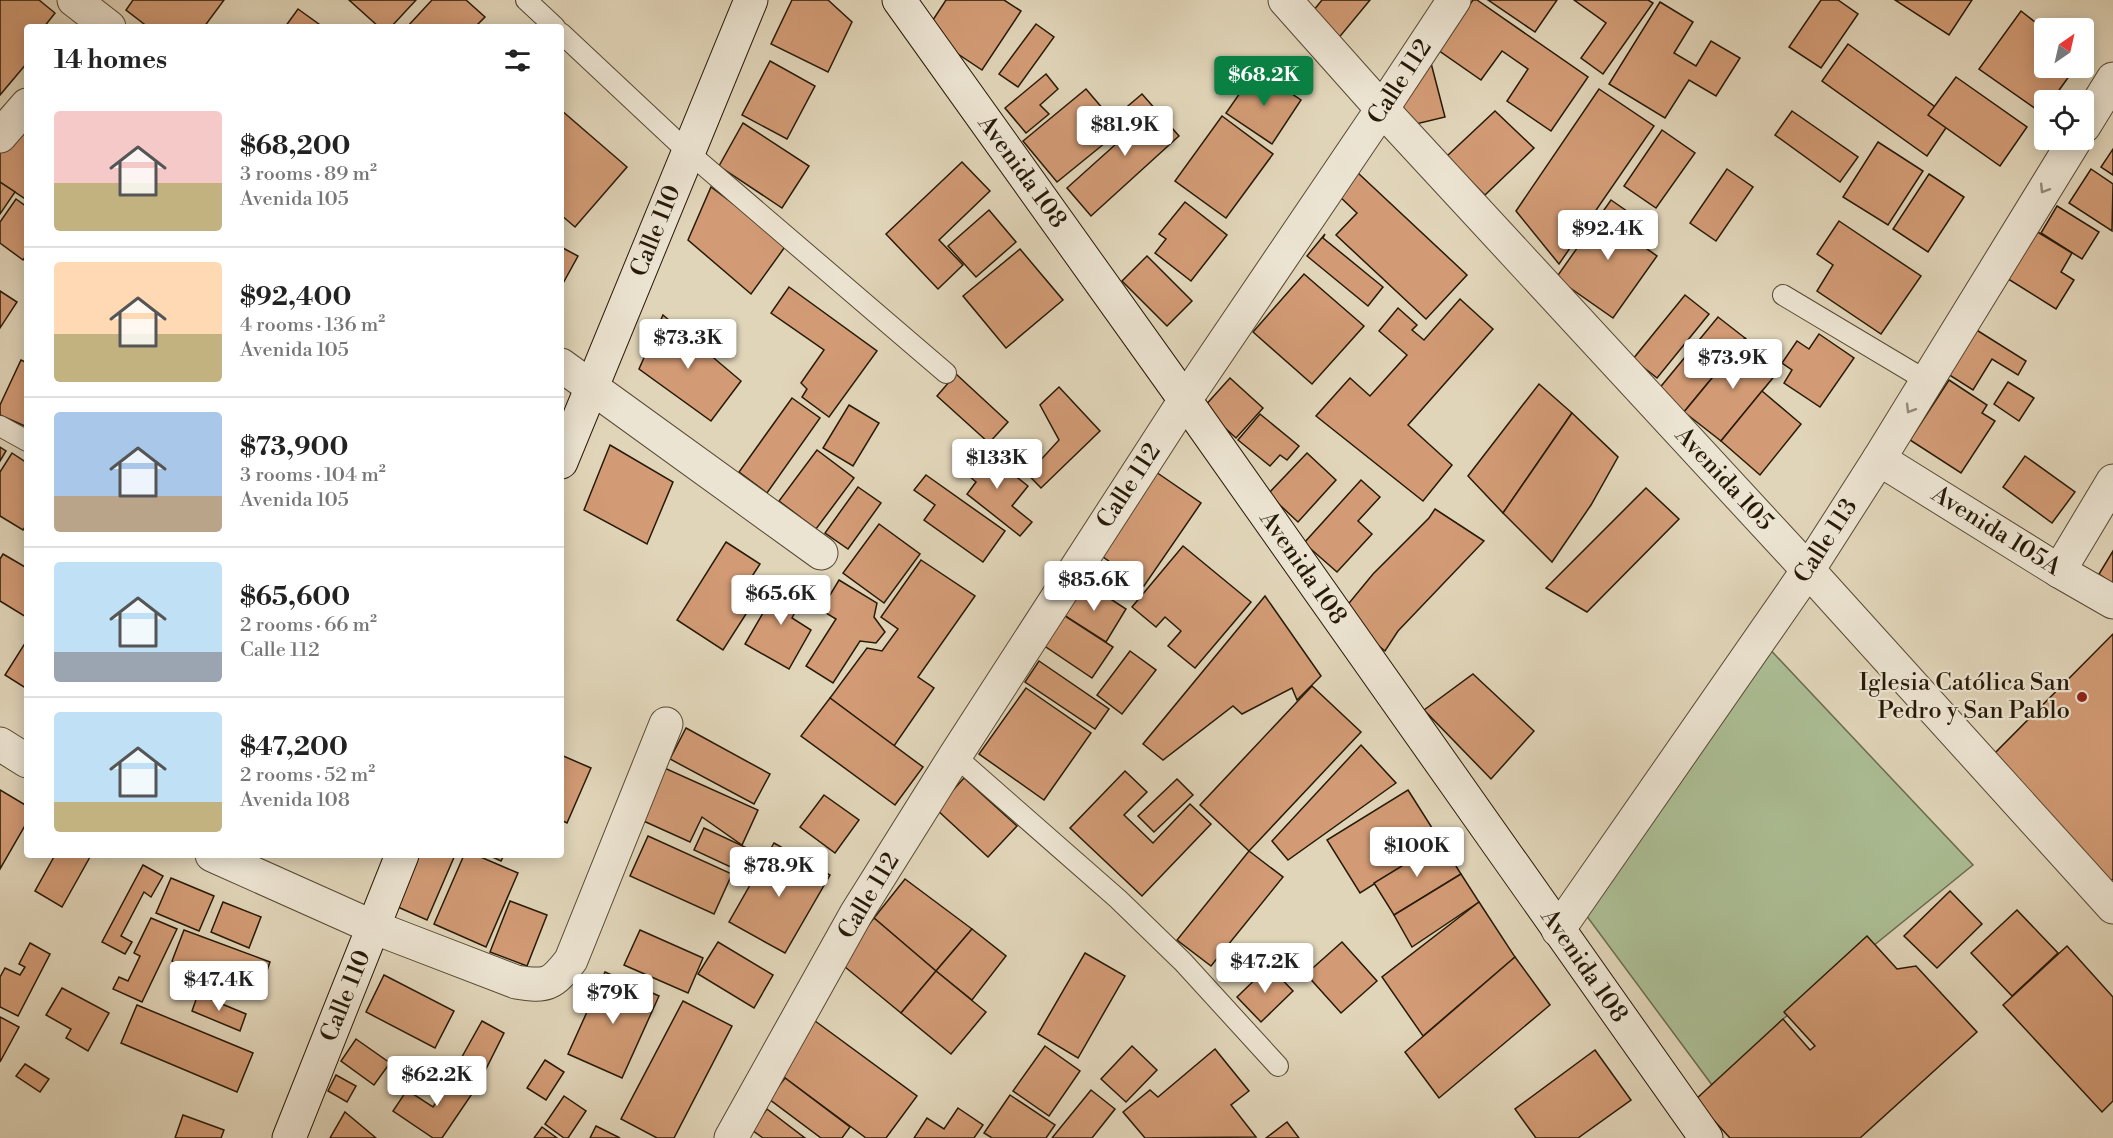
<!DOCTYPE html>
<html lang="en">
<head>
<meta charset="utf-8">
<style>
  :root { --surface:#fff; --page:#f6f6f6; --text:#222; --muted:#767676; --line:#e0e0e0; --accent:#0b8043 }
  body { margin:0; font-family:"Libre Bodoni",serif; background:var(--page); color:var(--text); height:100vh; display:flex; flex-direction:column; font-size:22px; white-space:nowrap }
  * { box-sizing:border-box; margin:0 }
  p { font-size:20px; color:var(--muted) }
  .icon { flex:none; width:33px; height:33px; fill:none; stroke:currentColor; stroke-width:2; stroke-linecap:round; stroke-linejoin:round }
  .map { position:relative; flex:1; overflow:hidden }
  .panel { position:absolute; left:24px; top:24px; width:540px; height:834px; display:flex; flex-direction:column; background:var(--surface); border-radius:6px; box-shadow:0 3px 15px #0003 }
  .panel>* { flex:none }
  .needle { width:39px; rotate:34deg }
  .fabs { position:absolute; left:2034px; top:18px; display:grid; gap:12px }
  .fabs a { display:grid; place-items:center; width:60px; height:60px; border-radius:6px; background:var(--surface); box-shadow:0 3px 15px #0003; font-size:30px }
  .price { position:absolute; translate:-50% -51px; padding:0 14px; border-radius:6px; background:#fff; color:#222; font-size:20px; line-height:39px; filter:drop-shadow(0 2px 3px #0008) }
  .price::after { content:''; position:absolute; left:50%; top:36px; width:18px; height:14px; margin-left:-9px; background:inherit; clip-path:polygon(0 0,100% 0,50% 100%) }
  .price.active { background:var(--accent); color:#fff }
  ul { padding:0; list-style:none }
  li { display:flex; align-items:center; gap:18px; height:150px; padding:0 30px }
  li+li { border-top:2px solid var(--line) }
  li span { display:grid; place-items:center; flex:none; width:168px; height:120px; border-radius:6px; color:#555 }
  li>.icon { margin-inline-start:auto }
  span .icon { width:72px; height:72px; fill:#fffc; stroke-width:1 }
  li b { font-size:26px }
  h2 { display:flex; justify-content:space-between; align-items:center; height:72px; padding:0 30px; font-size:26px }
  .map>svg:first-child { display:block }
  .green { fill:#acbe95; stroke:#6a6c4e; stroke-width:1.5 }
  .building { fill:#d29b75; stroke:#271a07; stroke-width:1.5 }
  .lines { fill:none; stroke-linecap:round; stroke-linejoin:round }
  .lane-casing { stroke:#564934; stroke-width:22 }
  .street-casing { stroke:#564934; stroke-width:35 }
  .secondary-casing { stroke:#271a07; stroke-width:35 }
  .lane { stroke:#ece4d2; stroke-width:20 }
  .street { stroke:#ece4d2; stroke-width:33 }
  .secondary { stroke:#ece4d2; stroke-width:33 }
  .oneway { stroke:#938977 }
  .poi-dot { fill:#8f2418; stroke:#ece4d2; stroke-width:2 }
  .labels { text-anchor:middle; dominant-baseline:central; stroke-width:4.5; stroke-linejoin:round; paint-order:stroke }
  .street-label { font-size:24px; fill:#271a07; stroke:#ece4d2 }
  .poi-label { font-size:24px; fill:#271a07; stroke:#ece4d2; text-anchor:end }
</style>
</head>
<body>
<div class="map">
<svg width="2113" height="1138" viewBox="0 0 2113 1138">
  <rect width="100%" height="100%" fill="#e1d5b9"/>
  <filter id="stains"><feTurbulence type="fractalNoise" baseFrequency=".00333" numOctaves="4"/><feColorMatrix values="0 0 0 0 .2 0 0 0 0 .09 0 0 0 0 .02 0 0 0 .5 -.17"/></filter>
  <radialGradient id="worn" r=".72"><stop offset=".6" stop-color="#630" stop-opacity="0"/><stop offset="1" stop-color="#630" stop-opacity=".3"/></radialGradient>
  <path class="green" d="M1763,642l210,223 -190,154 -68,70 -135,-182z"/>
  <g class="building">
    <path d="M0,0h39l16,13 -11,14h-17v36l-27,32z"/>
    <path d="M133,0h91l-20,27h-56l-22,-17z"/>
    <path d="M349,0h67l-25,27h-12z"/>
    <path d="M432,0h34l19,17 -10,10h-68z"/>
    <path d="M792,0h36l24,22 -24,50 -57,-28z"/>
    <path d="M946,0h58l17,11 -39,59 -57,-38z"/>
    <path d="M1322,0h48l-33,40 -28,-24z"/>
    <path d="M1473,0h4l111,77 -37,54 -44,-30 21,-32 -26,-18 -21,29 -43,-30z"/>
    <path d="M1488,0h69l-22,32z"/>
    <path d="M1574,0h74l5,3 -50,71 -22,-16 25,-35z"/>
    <path d="M1821,0h17l20,14 -37,54 -32,-21z"/>
    <path d="M1895,0h77l-23,35z"/>
    <path d="M1660,2l33,20 -19,31 22,13 15,-25 29,17 -24,38 -27,-16 -24,38 -56,-34z"/>
    <path d="M298,9l25,18h-38z"/>
    <path d="M2021,11l23,18v39h31l-23,32h-8l-1,14 -64,-45z"/>
    <path d="M1036,24l18,13 -36,50 -19,-13z"/>
    <path d="M1848,44l104,75 -25,37 -105,-75z"/>
    <path d="M770,61l45,25 -28,53 -45,-24z"/>
    <path d="M1431,63l14,54 -29,7 -20,-15z"/>
    <path d="M1256,70l45,30 -29,44 -46,-31z"/>
    <path d="M1046,74l12,15 -18,16 9,9 -23,19 -21,-25z"/>
    <path d="M1956,77l71,50 -27,39 -72,-51z"/>
    <path d="M1086,89l35,41 -64,52 -34,-41z"/>
    <path d="M1599,89l55,37 -95,138 -43,-53z"/>
    <path d="M1142,94l37,42 -88,80 -24,-28 69,-62 -14,-15z"/>
    <path d="M561,110l66,57 -52,60 -14,-12z"/>
    <path d="M1495,111l39,37 -49,47 -39,-38z"/>
    <path d="M1792,111l66,46 -18,25 -65,-47z"/>
    <path d="M1222,116l51,38 -47,64 -51,-37z"/>
    <path d="M743,123l66,43 -27,42 -63,-42z"/>
    <path d="M17,124l10,7v69l-27,-18v-34z"/>
    <path d="M1662,130l33,23 -39,55 -32,-22z"/>
    <path d="M1878,142l45,29 -35,54 -45,-28z"/>
    <path d="M2113,149v26l-12,-8z"/>
    <path d="M962,162l28,29 -51,49 24,25 -25,24 -52,-55z"/>
    <path d="M1727,169l26,18 -37,54 -26,-18z"/>
    <path d="M2091,169l22,15 -1,47 -43,-28z"/>
    <path d="M1358,173l109,102 -41,44 -90,-84 21,-22 -19,-18z"/>
    <path d="M1929,174l35,23 -36,55 -35,-23z"/>
    <path d="M0,182l15,10 -15,22z"/>
    <path d="M711,187l76,57 -36,50 -63,-54z"/>
    <path d="M16,199l11,8v47l-4,6 -23,-17v-21z"/>
    <path d="M1611,200l33,23 -11,16 24,17 -44,62 -57,-40z"/>
    <path d="M1185,202l42,33 -36,46 -36,-28 11,-14 -7,-5z"/>
    <path d="M2057,206l42,26 -17,27 -41,-26z"/>
    <path d="M989,210l27,32 -40,35 -28,-31z"/>
    <path d="M1839,221l82,55 -40,58 -64,-43 16,-26 -16,-11z"/>
    <path d="M2036,231l36,22 -11,19 13,8 -18,29 -51,-32z"/>
    <path d="M1325,234l-2,4 60,49 -15,19 -61,-50z"/>
    <path d="M561,247l17,9 -17,31z"/>
    <path d="M1020,249l43,51 -57,48 -43,-52z"/>
    <path d="M1147,256l45,45 -25,25 -45,-45z"/>
    <path d="M1304,274l60,52 -52,58 -59,-52z"/>
    <path d="M789,287l88,64 -48,66 -27,-20 5,-8 -6,-6 23,-33 -53,-37z"/>
    <path d="M0,291l17,11 -17,26z"/>
    <path d="M1685,295l24,19 -52,64 -24,-19z"/>
    <path d="M1460,299l33,30 -85,96 44,40 -29,36 -107,-85 34,-38 20,18 37,-41 -28,-24 19,-23 19,17 -5,5 12,10z"/>
    <path d="M663,315l78,66 -30,40 -72,-52z"/>
    <path d="M1718,317l27,21 -61,74 -26,-22z"/>
    <path d="M1967,324l59,37 -8,14 -26,-16 -19,31 -33,-21z"/>
    <path d="M1819,334l35,24 -34,49 -36,-24 8,-13 -10,-7 15,-22 12,8z"/>
    <path d="M1745,338l36,30 -60,73 -37,-29z"/>
    <path d="M21,360l6,3v64l-27,-12v-10z"/>
    <path d="M956,374l52,48 -19,21 -52,-47z"/>
    <path d="M1230,378l33,30 -27,30 -33,-30z"/>
    <path d="M1949,380l38,25 -5,8 13,8 -34,52 -51,-33z"/>
    <path d="M2008,382l26,16 -15,23 -25,-17z"/>
    <path d="M1539,384l33,29 -69,100 -35,-37z"/>
    <path d="M1059,387l41,44 -59,57 -35,-36 11,-7 20,19 22,-24 -19,-35z"/>
    <path d="M1762,391l39,33 -41,51 -39,-34z"/>
    <path d="M792,398l28,20 -53,75 -28,-21z"/>
    <path d="M849,405l30,18 -26,43 -30,-18z"/>
    <path d="M1572,413l46,44 -27,48 -39,57 -49,-49z"/>
    <path d="M1260,414l39,32 -12,14 -7,-5 -10,11 -32,-26z"/>
    <path d="M610,445l63,37 -26,62 -63,-34z"/>
    <path d="M0,447l6,4 -6,10z"/>
    <path d="M979,447l49,39 -16,20 20,16 -12,14 -53,-42 9,-12 -15,-13z"/>
    <path d="M817,450l37,28 -38,51 -37,-28z"/>
    <path d="M12,453l15,10v61l-4,6 -23,-14v-44z"/>
    <path d="M1307,453l29,27 -38,42 -30,-28z"/>
    <path d="M2025,456l50,36 -23,31 -49,-36z"/>
    <path d="M1156,472l45,31 -57,83 -45,-32z"/>
    <path d="M926,475l79,56 -22,31 -59,-42 11,-15 -21,-15z"/>
    <path d="M1361,480l19,17 -22,24 14,13 -35,38 -33,-29z"/>
    <path d="M858,487l23,16 -33,46 -23,-16z"/>
    <path d="M1646,488l33,31 -92,93 -41,-24z"/>
    <path d="M1435,509l49,32 -86,90 -13,20 -27,-22 -13,-21 28,-34 56,-56z"/>
    <path d="M879,524l41,30 -36,49 -41,-30z"/>
    <path d="M726,542l34,22 -11,17 13,8 -39,61 -46,-30z"/>
    <path d="M1183,546l68,56 -56,66 -27,-22 13,-15 -16,-14 -9,10 -24,-20z"/>
    <path d="M2113,551v33l-14,-10z"/>
    <path d="M3,554l24,14 -1,49 -26,-16v-42z"/>
    <path d="M921,560l54,36 -57,81 16,11 -40,58 -64,-48 37,-50 15,3 16,-22 -17,-12z"/>
    <path d="M784,577l23,13 -15,28 19,12 -22,39 -44,-25z"/>
    <path d="M839,580l38,23 -3,14 11,15 -9,11 -16,-2 -27,42 -27,-17 30,-47 -15,-9z"/>
    <path d="M1083,581l43,28 -20,33 -44,-28z"/>
    <path d="M1265,596l56,80 -24,24 -5,-12 -50,26 -9,-8 -70,54 -20,-16z"/>
    <path d="M1062,614l51,33 -21,31 -49,-33z"/>
    <path d="M2113,634v245l-2,2 -123,-121z"/>
    <path d="M27,640v49l-22,-14z"/>
    <path d="M1130,651l26,19 -34,44 -25,-19z"/>
    <path d="M1039,661l70,48 -14,20 -70,-47z"/>
    <path d="M1473,674l61,57 -43,48 -67,-69z"/>
    <path d="M1312,686l49,46 -112,119 -49,-46z"/>
    <path d="M1026,688l65,45 -47,67 -65,-46z"/>
    <path d="M830,698l93,69 -28,38 -94,-69z"/>
    <path d="M686,728l84,46 -16,30 -84,-45z"/>
    <path d="M1361,745l35,38 -108,77 -16,-19z"/>
    <path d="M561,755l30,13 -24,55 -6,-3z"/>
    <path d="M660,766l98,44 -16,35 -40,-28 -12,25 -53,-24z"/>
    <path d="M1125,771l22,21 -23,23 29,28 37,-39 21,20 -69,72 -72,-68z"/>
    <path d="M964,778l53,48 -29,31 -52,-48z"/>
    <path d="M1177,779l16,16 -39,37 -16,-16z"/>
    <path d="M0,790l27,16v16l-27,47z"/>
    <path d="M1408,790l33,52 -81,51 -33,-53z"/>
    <path d="M824,795l35,25 -24,33 -35,-26z"/>
    <path d="M704,828l56,26 -10,22 -56,-26z"/>
    <path d="M648,836l84,38 -18,40 -84,-38z"/>
    <path d="M1441,842l20,32 -67,41 -20,-32z"/>
    <path d="M774,843l56,32 -45,78 -56,-31z"/>
    <path d="M1249,851l34,26 -72,89 -34,-26z"/>
    <path d="M55,855l35,2 -28,50 -27,-16z"/>
    <path d="M410,855h45l-28,65 -38,-17z"/>
    <path d="M464,855h12l42,18 -32,74 -52,-23z"/>
    <path d="M488,855h16l-3,6z"/>
    <path d="M143,865l20,11 -12,21 -7,-5 -23,44 11,6 -7,12 -23,-12z"/>
    <path d="M1461,874l18,28 -67,45 -18,-32z"/>
    <path d="M171,878l43,18 -15,35 -43,-18z"/>
    <path d="M905,879l67,50 -36,42 -62,-53z"/>
    <path d="M1950,891l32,33 -45,44 -33,-32z"/>
    <path d="M510,901l37,14 -20,51 -37,-14z"/>
    <path d="M223,902l38,15 -12,31 -38,-16z"/>
    <path d="M1479,902l36,55 -92,79 -41,-59z"/>
    <path d="M2017,910l41,43 -46,43 -41,-43z"/>
    <path d="M151,918l26,11 -35,73 -29,-13 6,-12 9,4 12,-25 -6,-3z"/>
    <path d="M874,918l62,53 -35,42 -62,-51z"/>
    <path d="M972,929l34,27 -34,44 -36,-29z"/>
    <path d="M184,930l86,32 -11,32 -87,-33z"/>
    <path d="M640,930l63,28 -15,35 -64,-28z"/>
    <path d="M1867,936l30,33 19,-3 61,66 -117,106h-130l-35,-38 88,-81 27,31 5,-4 -31,-34z"/>
    <path d="M718,942l55,33 -19,33 -56,-34z"/>
    <path d="M1342,942l35,39 -36,32 -35,-39z"/>
    <path d="M30,943l20,11 -32,62 -18,-9v-30l5,-9 15,7 5,-8 -6,-3z"/>
    <path d="M2067,946l46,51v104l-11,11 -99,-107z"/>
    <path d="M1085,953l40,23 -47,82 -40,-24z"/>
    <path d="M1515,957l35,48 -111,93 -34,-46z"/>
    <path d="M1269,966l24,25 -32,31 -24,-25z"/>
    <path d="M936,971l50,41 -35,42 -50,-41z"/>
    <path d="M605,972l54,24 -37,82 -54,-24z"/>
    <path d="M384,975l70,36 -19,37 -69,-36z"/>
    <path d="M62,988l47,25 -21,38 -22,-13 5,-9 -25,-14z"/>
    <path d="M198,994l48,20 -6,17 -48,-20z"/>
    <path d="M683,1001l49,25 -58,112h-17l-36,-19z"/>
    <path d="M137,1005l116,48 -16,39 -116,-49z"/>
    <path d="M0,1017l19,10 -19,35z"/>
    <path d="M811,1018l106,78 -31,42h-20l-93,-69z"/>
    <path d="M482,1021l22,12 -22,44 -24,-13z"/>
    <path d="M356,1039l34,24 -16,22 -33,-24z"/>
    <path d="M1045,1046l35,25 -31,45 -36,-25z"/>
    <path d="M1132,1046l25,24 -31,32 -25,-23z"/>
    <path d="M1215,1049l34,42 -18,14 25,32 -111,1 -22,-26 27,-22 8,7z"/>
    <path d="M1595,1050l36,50 -53,38h-42l-21,-29z"/>
    <path d="M545,1060l19,12 -18,28 -19,-12z"/>
    <path d="M25,1064l24,15 -9,13 -24,-16z"/>
    <path d="M457,1071l21,14 -36,53h-9l-40,-27 14,-21 26,17z"/>
    <path d="M336,1075l20,11 -9,16 -19,-11z"/>
    <path d="M785,1078l65,49 -8,11h-21l-52,-39z"/>
    <path d="M1091,1090l24,19 -23,29h-40z"/>
    <path d="M1010,1095l45,30 -9,13h-54l-8,-5z"/>
    <path d="M564,1096l22,15 -18,27h-4l-19,-14z"/>
    <path d="M958,1108l25,17 -9,13h-60l13,-20 17,11z"/>
    <path d="M767,1109l38,29h-42l-11,-8z"/>
    <path d="M345,1112l31,26h-46z"/>
    <path d="M183,1115l41,15 -3,8h-46z"/>
    <path d="M1287,1122l12,16h-33z"/>
    <path d="M596,1126l24,12h-30z"/>
    <path d="M542,1127l15,11h-23z"/>
  </g>
  <g class="lines">
    <defs>
      <g id="lane">
        <path d="M526,0l29,27"/>
        <path d="M561,33l127,119 258,221"/>
        <path d="M1783,295l144,86"/>
        <path d="M0,426l27,15"/>
        <path d="M955,756l163,143 65,63 95,104"/>
      </g>
      <g id="street">
        <path d="M74,0l35,27"/>
        <path d="M1285,0l97,109 426,461 305,337"/>
        <path d="M2084,126l29,-47"/>
        <path d="M0,136l27,-31"/>
        <path d="M561,365l260,188"/>
        <path d="M1879,459l180,112 54,31"/>
        <path d="M2059,571l54,-90"/>
        <path d="M0,744l27,17"/>
        <path d="M212,855l161,72 143,55c31,5 36,3 55,-22l95,-236"/>
        <path d="M1558,930l250,-360 71,-111 196,-319"/>
        <path d="M731,1138l125,-224 99,-158 230,-356 197,-291 72,-109"/>
      </g>
      <g id="secondary">
        <path d="M899,0l286,400 521,738"/>
        <path d="M561,462l190,-462"/>
        <path d="M289,1138l113,-283"/>
      </g>
    </defs>
    <use href="#lane" class="lane-casing"/>
    <use href="#street" class="street-casing"/>
    <use href="#secondary" class="secondary-casing"/>
    <use href="#lane" class="lane"/>
    <use href="#street" class="street"/>
    <use href="#secondary" class="secondary"/>
  </g>
  <defs><path id="oneway-chevron" d="M-2-3.5L2.5 0L-2 3.5" fill="none" stroke-width="1.6" stroke-linecap="round" stroke-linejoin="round" transform="scale(1.5)"/></defs>
  <g class="oneway">
    <use href="#oneway-chevron" transform="translate(2044 189) rotate(122)"/>
    <use href="#oneway-chevron" transform="translate(1910 409) rotate(121)"/>
  </g>
  <circle class="poi-dot" cx="2082" cy="697" r="6"/>
  <g class="labels">
    <g class="street-label">
      <text transform="translate(1400 82) rotate(-57)">Calle 112</text>
      <text transform="translate(1022 172) rotate(54)">Avenida 108</text>
      <text transform="translate(656 231) rotate(-68)">Calle 110</text>
      <text transform="translate(1724 479) rotate(47)">Avenida 105</text>
      <text transform="translate(1129 486) rotate(-57)">Calle 112</text>
      <text transform="translate(1996 531) rotate(32)">Avenida 105A</text>
      <text transform="translate(1826 541) rotate(-57)">Calle 113</text>
      <text transform="translate(1303 568) rotate(55)">Avenida 108</text>
      <text transform="translate(869 896) rotate(-59)">Calle 112</text>
      <text transform="translate(1584 966) rotate(55)">Avenida 108</text>
      <text transform="translate(346 996) rotate(-68)">Calle 110</text>
    </g>
    <g class="poi-label">
      <text x="2070" y="683">Iglesia Católica San<tspan x="2070" dy="28">Pedro y San Pablo</tspan></text>
    </g>
  </g>
  <rect width="100%" height="100%" filter="url(#stains)"/>
  <rect width="100%" height="100%" fill="url(#worn)"/>
</svg>
<div class="fabs">
<a><svg class="needle" viewBox="-14 -14 28 28"><path d="M0-13l5 13h-10z" fill="#e53935"/><path d="M0 13l5-13h-10z" fill="#767676"/></svg></a>
<a><svg class="icon" aria-label="locate" viewBox="0 0 24 24"><circle cx="12" cy="12" r="6"/><path d="M12 2v4M12 18v4M2 12h4M18 12h4"/></svg></a>
</div>
<b class="price active" style="left:1264px;top:107px">$68.2K</b>
<b class="price" style="left:1125px;top:157px">$81.9K</b>
<b class="price" style="left:1608px;top:261px">$92.4K</b>
<b class="price" style="left:688px;top:370px">$73.3K</b>
<b class="price" style="left:1733px;top:390px">$73.9K</b>
<b class="price" style="left:997px;top:490px">$133K</b>
<b class="price" style="left:1094px;top:612px">$85.6K</b>
<b class="price" style="left:781px;top:626px">$65.6K</b>
<b class="price" style="left:1417px;top:878px">$100K</b>
<b class="price" style="left:779px;top:898px">$78.9K</b>
<b class="price" style="left:1265px;top:994px">$47.2K</b>
<b class="price" style="left:219px;top:1012px">$47.4K</b>
<b class="price" style="left:613px;top:1025px">$79K</b>
<b class="price" style="left:437px;top:1107px">$62.2K</b>
<section class="panel">
<h2>14 homes<svg class="icon" aria-label="filters" viewBox="0 0 24 24"><path d="M4 7h16M4 17h16"/><circle cx="9" cy="7" r="2"/><circle cx="15" cy="17" r="2"/></svg></h2>
<ul>
<li><span style="background:linear-gradient(#f6c9c9 60%,#c2b280 0)"><svg class="icon" aria-label="home" viewBox="0 0 24 24"><path d="M3 11l9-7 9 7M6 9v11h12V9"/></svg></span><div><b>$68,200</b><p>3 rooms · 89 m²</p><p>Avenida 105</p></div></li>
<li><span style="background:linear-gradient(#ffd9b3 60%,#c2b280 0)"><svg class="icon" aria-label="home" viewBox="0 0 24 24"><path d="M3 11l9-7 9 7M6 9v11h12V9"/></svg></span><div><b>$92,400</b><p>4 rooms · 136 m²</p><p>Avenida 105</p></div></li>
<li><span style="background:linear-gradient(#a9c7e8 70%,#b9a48a 0)"><svg class="icon" aria-label="home" viewBox="0 0 24 24"><path d="M3 11l9-7 9 7M6 9v11h12V9"/></svg></span><div><b>$73,900</b><p>3 rooms · 104 m²</p><p>Avenida 105</p></div></li>
<li><span style="background:linear-gradient(#bfe0f5 75%,#9aa5b1 0)"><svg class="icon" aria-label="home" viewBox="0 0 24 24"><path d="M3 11l9-7 9 7M6 9v11h12V9"/></svg></span><div><b>$65,600</b><p>2 rooms · 66 m²</p><p>Calle 112</p></div></li>
<li><span style="background:linear-gradient(#bfe0f5 75%,#c2b280 0)"><svg class="icon" aria-label="home" viewBox="0 0 24 24"><path d="M3 11l9-7 9 7M6 9v11h12V9"/></svg></span><div><b>$47,200</b><p>2 rooms · 52 m²</p><p>Avenida 108</p></div></li>
</ul>
</section>
</div>
</body>
</html>
